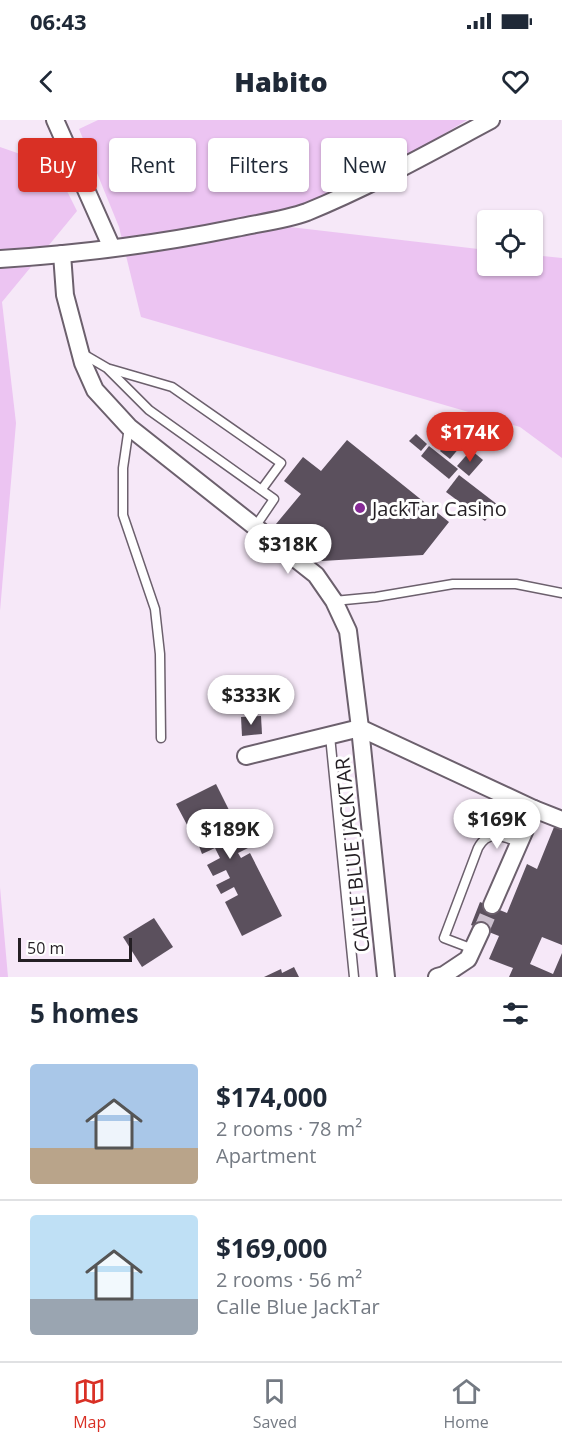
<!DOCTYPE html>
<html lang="en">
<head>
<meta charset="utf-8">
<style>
  :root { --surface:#fff; --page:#f6f6f7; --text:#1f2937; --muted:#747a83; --line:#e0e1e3; --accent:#d93025 }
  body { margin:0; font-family:"Open Sans",sans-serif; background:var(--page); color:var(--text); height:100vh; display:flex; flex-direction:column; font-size:22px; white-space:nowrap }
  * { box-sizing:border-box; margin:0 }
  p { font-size:20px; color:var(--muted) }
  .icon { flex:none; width:33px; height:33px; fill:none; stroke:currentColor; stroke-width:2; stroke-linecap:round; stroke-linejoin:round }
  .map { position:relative; height:857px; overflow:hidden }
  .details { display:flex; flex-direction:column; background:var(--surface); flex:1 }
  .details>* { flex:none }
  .banner { position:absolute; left:18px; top:18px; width:526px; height:54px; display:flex; gap:12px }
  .tools { position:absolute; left:477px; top:90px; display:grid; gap:12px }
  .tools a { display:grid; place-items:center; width:66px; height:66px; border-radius:6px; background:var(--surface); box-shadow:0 2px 4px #0004; font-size:30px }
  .scale { position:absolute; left:18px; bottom:15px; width:114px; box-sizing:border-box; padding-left:6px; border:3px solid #241f24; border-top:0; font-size:16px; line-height:21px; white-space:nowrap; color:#241f24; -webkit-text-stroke:4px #fff; paint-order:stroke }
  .price { position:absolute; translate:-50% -51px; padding:0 14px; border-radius:21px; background:#fff; color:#222; font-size:20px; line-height:39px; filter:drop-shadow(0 2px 3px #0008) }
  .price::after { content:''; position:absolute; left:50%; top:36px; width:18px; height:14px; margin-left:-9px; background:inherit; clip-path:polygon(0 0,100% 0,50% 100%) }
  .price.current { background:var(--accent); color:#fff }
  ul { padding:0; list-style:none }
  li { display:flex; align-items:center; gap:18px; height:150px; padding:0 30px }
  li+li { border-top:2px solid var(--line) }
  li span { display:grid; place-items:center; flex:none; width:168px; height:120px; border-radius:6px; color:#555 }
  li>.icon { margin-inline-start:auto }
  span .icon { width:72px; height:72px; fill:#fffc; stroke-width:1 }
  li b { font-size:26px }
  h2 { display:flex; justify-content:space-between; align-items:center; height:72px; padding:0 30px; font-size:26px }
  .tag { padding:0 21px; border-radius:6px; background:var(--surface); box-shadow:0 2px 4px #0004; font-size:21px; line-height:54px }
  .tag.current { background:var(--accent); color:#fff }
  .status { display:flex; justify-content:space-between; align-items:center; height:42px; padding:0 30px; background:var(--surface); direction:ltr }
  .status svg { height:16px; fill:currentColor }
  header { display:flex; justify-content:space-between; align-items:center; height:78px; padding:0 30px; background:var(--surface); font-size:27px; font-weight:800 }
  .tab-bar { display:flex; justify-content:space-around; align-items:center; height:84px; border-top:2px solid var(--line); background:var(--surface); font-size:16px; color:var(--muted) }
  .tab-bar a { display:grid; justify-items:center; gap:3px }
  .tab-bar .current { color:var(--accent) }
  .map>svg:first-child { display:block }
  .green { fill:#ecc4f2 }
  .building { fill:#5b505d }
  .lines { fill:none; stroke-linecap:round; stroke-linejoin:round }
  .street-tunnel { stroke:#ccc0ce; stroke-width:16; stroke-dasharray:16 8; stroke-linecap:butt }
  .lane-casing { stroke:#6c606d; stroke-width:11 }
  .street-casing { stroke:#6c606d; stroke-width:20 }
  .lane { stroke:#fff; stroke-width:8 }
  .street { stroke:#fff; stroke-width:16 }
  .poi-dot { fill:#872b96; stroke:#fff; stroke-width:2 }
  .labels { text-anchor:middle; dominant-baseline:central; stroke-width:6; stroke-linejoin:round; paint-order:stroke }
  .poi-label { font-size:20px; fill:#241f24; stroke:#fff; text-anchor:start }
  .street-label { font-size:20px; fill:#241f24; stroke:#fff }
</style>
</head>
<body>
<div class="status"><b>06:43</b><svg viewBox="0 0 49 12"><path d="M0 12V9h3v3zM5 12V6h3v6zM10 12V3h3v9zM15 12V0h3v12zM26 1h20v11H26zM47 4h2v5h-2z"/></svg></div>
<header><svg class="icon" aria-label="back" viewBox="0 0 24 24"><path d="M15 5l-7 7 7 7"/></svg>Habito<svg class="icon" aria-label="heart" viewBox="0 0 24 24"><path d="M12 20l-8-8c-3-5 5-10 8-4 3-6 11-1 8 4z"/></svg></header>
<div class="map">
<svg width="562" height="857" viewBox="0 0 562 857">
  <rect width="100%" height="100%" fill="#f6e8f8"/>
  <g class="green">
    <path d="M98,0h369l-177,107 197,23 1,16h44l1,-11 29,3v200l-42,-31 -379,-110 -22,-90 -40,-98z"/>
    <path d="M44,25l33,66 -75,91 14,121 -16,188v-464l23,8z"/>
    <path d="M0,767l8,90h-8z"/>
  </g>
  <g class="building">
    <path d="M416,314l11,10 -6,7 -12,-10z"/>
    <path d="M450,319l10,8 -10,12 -10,-8z"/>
    <path d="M347,320l102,82 -26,33 -101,6 -46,-37 25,-30 -17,-13 19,-24 18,14z"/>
    <path d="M429,326l29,23 -9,10 -28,-23z"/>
    <path d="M471,330l12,10 -14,16 -12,-10z"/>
    <path d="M459,355l39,30 -13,16 -39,-29z"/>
    <path d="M261,596l1,18 -20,2 -1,-19z"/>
    <path d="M216,664l32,64 -10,5 3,5 9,-5 32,63 -40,20 -17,-34 13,-7 -4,-8 -13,7 -5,-9 14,-7 -4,-8 -13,6 -6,-11 13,-7 -5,-10 -13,6 -3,-8 12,-6 -5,-9 -12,7 -18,-34z"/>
    <path d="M554,707l8,3v115l-20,-8 -12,27 23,10 9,-21v24h-53l4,-9 -24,-9 10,-23 -28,-11 9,-23 27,11 20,-49 10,5z"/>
    <path d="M154,798l19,29 -31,20 -19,-30z"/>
    <path d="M294,847l5,10h-35l17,-8 1,4z"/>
  </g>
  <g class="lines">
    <path class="street-tunnel" d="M481,811l11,-26"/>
    <defs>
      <g id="lane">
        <path d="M83,234l24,14 42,42 125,89 -19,28"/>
        <path d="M110,249l62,18 109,76 -19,26"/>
        <path d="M129,307l-6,41v47l32,94 5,45 1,84"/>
        <path d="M334,481l42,-4 77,-13h63l46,9"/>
        <path d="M330,616l24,241"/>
        <path d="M473,829l-29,-11 34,-90c10,-19 25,-12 42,-5"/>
      </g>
      <g id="street">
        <path d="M55,0l57,128"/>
        <path d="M62,134l3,41 18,68 12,27 34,37 187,148 18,26 14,30 12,97 26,249"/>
        <path d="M0,139c79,-5 158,-15 236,-31 23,-5 49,-8 71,-16 64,-26 124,-60 184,-92"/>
        <path d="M246,636l114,-28 174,81 28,11"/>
        <path d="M492,785l42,-96"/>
        <path d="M437,857l7,-2 24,-16 13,-28"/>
      </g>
    </defs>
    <use href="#lane" class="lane-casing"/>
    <use href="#street" class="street-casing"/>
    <use href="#lane" class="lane"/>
    <use href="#street" class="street"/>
  </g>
  <circle class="poi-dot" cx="360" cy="388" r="6"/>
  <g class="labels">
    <g class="poi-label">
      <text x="372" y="388">JackTar Casino</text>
    </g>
    <g class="street-label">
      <text transform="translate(352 735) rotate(-96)">CALLE BLUE JACKTAR</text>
    </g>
  </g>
</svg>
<div class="tools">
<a><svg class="icon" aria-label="locate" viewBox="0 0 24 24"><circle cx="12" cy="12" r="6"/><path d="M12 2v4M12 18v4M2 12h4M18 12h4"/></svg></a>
</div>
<div class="scale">50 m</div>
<b class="price current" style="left:470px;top:343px">$174K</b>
<b class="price" style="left:288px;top:455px">$318K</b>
<b class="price" style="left:251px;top:606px">$333K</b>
<b class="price" style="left:497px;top:730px">$169K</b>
<b class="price" style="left:230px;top:740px">$189K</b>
<div class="banner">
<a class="tag current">Buy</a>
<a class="tag">Rent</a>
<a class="tag">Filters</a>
<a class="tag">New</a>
</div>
</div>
<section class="details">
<h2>5 homes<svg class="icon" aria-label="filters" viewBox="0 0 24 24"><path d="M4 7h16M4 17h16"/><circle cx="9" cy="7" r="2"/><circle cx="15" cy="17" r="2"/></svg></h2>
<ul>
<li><span style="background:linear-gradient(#a9c7e8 70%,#b9a48a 0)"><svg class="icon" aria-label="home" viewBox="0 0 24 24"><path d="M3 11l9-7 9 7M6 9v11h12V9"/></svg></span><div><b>$174,000</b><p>2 rooms · 78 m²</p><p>Apartment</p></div></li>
<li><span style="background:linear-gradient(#bfe0f5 70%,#9aa5b1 0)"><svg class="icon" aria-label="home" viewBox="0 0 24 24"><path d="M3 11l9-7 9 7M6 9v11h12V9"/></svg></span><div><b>$169,000</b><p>2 rooms · 56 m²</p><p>Calle Blue JackTar</p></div></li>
</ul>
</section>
<nav class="tab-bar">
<a class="current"><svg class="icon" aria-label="map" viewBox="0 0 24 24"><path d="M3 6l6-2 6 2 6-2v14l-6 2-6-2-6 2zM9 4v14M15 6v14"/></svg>Map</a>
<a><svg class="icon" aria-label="saved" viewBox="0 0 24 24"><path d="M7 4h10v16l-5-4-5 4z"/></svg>Saved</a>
<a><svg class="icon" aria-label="home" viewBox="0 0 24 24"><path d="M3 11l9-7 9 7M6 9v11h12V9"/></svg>Home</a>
</nav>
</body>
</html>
